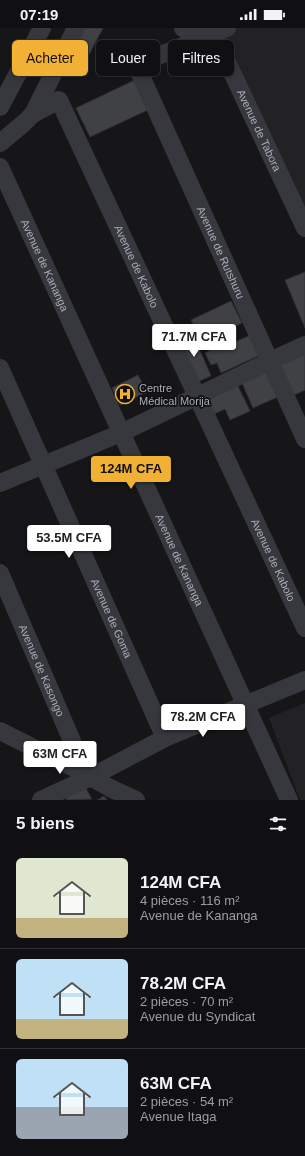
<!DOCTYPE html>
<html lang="fr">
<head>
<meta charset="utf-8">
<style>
  :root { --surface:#101012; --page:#19191b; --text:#f1f3f6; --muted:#9c9d9f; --line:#303032; --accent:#f2b134 }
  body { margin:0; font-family:Helvetica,sans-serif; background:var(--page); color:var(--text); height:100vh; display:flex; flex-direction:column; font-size:15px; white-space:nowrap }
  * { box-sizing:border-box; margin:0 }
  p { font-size:13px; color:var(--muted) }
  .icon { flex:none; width:22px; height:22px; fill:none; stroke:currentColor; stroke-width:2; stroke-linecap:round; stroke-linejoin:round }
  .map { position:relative; height:772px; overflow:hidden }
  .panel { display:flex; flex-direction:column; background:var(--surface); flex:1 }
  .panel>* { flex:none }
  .top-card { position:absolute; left:12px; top:12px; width:281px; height:36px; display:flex; gap:8px }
  .price { position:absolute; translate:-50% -34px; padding:0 9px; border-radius:4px; background:#fff; color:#222; font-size:13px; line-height:26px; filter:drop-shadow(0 1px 2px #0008) }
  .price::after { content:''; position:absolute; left:50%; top:24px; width:12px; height:9px; margin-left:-6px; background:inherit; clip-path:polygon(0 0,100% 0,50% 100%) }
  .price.selected { background:var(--accent); color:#111 }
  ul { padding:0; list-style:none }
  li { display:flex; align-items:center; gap:12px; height:100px; padding:0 16px }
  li+li { border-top:1px solid var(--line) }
  li span { display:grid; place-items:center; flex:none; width:112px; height:80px; border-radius:6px; color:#555 }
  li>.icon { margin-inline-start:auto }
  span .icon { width:48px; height:48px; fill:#fffc; stroke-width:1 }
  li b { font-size:17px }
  h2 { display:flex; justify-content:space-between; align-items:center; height:48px; padding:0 16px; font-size:17px }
  .pill { padding:0 14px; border-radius:6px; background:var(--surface); box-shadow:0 2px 6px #0003,0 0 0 1px var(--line); font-size:14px; line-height:36px }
  .pill.selected { background:var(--accent); color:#111 }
  .status { display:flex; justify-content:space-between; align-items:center; height:28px; padding:0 20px; background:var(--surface); direction:ltr }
  .status svg { height:11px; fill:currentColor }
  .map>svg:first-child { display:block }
  .built { fill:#222225 }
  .building { fill:#404145; stroke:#303034 }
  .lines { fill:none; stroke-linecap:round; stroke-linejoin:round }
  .minor { stroke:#37383d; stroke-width:18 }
  .labels { text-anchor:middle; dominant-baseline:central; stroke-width:3.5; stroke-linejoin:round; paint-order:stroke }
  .street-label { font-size:11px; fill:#a8adb8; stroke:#111113 }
  .poi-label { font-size:11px; fill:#a8adb8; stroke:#111113; text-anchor:start }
</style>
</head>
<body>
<div class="status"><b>07:19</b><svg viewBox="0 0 49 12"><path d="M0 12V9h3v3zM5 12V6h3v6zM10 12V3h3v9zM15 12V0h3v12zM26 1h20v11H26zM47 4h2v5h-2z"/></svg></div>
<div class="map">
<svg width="305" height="772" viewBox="0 0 305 772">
  <rect width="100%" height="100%" fill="#161618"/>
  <g class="built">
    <path d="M192,0h113v197l-80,-178z"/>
    <path d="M305,675v97h-5l-31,-82z"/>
  </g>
  <g class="building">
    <path d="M82,0h21l-24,46 -16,-9z"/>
    <path d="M137,51l15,29 -62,29 -14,-29z"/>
    <path d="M305,244v56l-20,-48z"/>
    <path d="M231,273l11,22 -40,19 -11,-22z"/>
    <path d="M193,306l18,42 -16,7 -18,-42z"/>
    <path d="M251,307l9,20 -39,18 -4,-10 -6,2 -6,-12 4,-2 -2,-5 13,-5 3,6z"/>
    <path d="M305,325v37l-13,6 -14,-31z"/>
    <path d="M269,343l11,25 -27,12 -11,-25z"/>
    <path d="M138,347l9,17 -27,13 -8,-17z"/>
    <path d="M237,356l13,27 -20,9 -5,-11 -11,5 -7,-16z"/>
    <path d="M85,759l7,12 -25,1 -1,-2z"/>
    <path d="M104,768l3,4h-10z"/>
  </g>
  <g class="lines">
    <g class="minor">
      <path id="s1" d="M183,0l32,17 7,6 83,177"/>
      <path id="s2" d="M227,0l-91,37 169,374"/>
      <path d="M0,79l42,-79"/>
      <path d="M33,86l43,-86"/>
      <path id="s3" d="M0,115l24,-20 9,-9 26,-14 246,528"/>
      <path id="s4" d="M0,139l289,633"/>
      <path id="s5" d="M0,340l165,370"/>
      <path d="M0,455l121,-50 149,-72 35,-16"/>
      <path id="s6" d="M0,545l72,168 4,15v13"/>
      <path d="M0,703l76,38 34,19 26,12"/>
      <path d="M41,772l50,-23 74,-39 140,-58"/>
    </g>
  </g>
  <defs>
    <symbol id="hospital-ring" viewBox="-11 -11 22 22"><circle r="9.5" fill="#111113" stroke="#f2b134" stroke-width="1.5"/><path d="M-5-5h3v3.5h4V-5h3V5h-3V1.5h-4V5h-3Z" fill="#f2b134"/></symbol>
  </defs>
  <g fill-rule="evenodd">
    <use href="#hospital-ring" x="114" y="355" width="22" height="22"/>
  </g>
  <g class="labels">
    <g class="street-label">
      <text stroke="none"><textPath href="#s1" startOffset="133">Avenue de Tabora</textPath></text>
      <text stroke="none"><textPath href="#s2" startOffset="304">Avenue de Rutshuru</textPath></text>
      <text stroke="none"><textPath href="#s4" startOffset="108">Avenue de Kananga</textPath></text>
      <text stroke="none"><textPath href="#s3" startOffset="257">Avenue de Kabolo</textPath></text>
      <text stroke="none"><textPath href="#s4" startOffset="432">Avenue de Kananga</textPath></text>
      <text stroke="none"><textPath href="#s3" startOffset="581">Avenue de Kabolo</textPath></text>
      <text stroke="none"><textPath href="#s5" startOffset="274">Avenue de Goma</textPath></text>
      <text stroke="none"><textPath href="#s6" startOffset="106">Avenue de Kasongo</textPath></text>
    </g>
    <g class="poi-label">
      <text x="139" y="360">Centre<tspan x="139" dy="13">Médical Morija</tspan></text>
    </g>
  </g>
</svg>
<b class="price" style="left:194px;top:330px">71.7M CFA</b>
<b class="price selected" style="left:131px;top:462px">124M CFA</b>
<b class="price" style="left:69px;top:531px">53.5M CFA</b>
<b class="price" style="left:203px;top:710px">78.2M CFA</b>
<b class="price" style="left:60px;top:747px">63M CFA</b>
<div class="top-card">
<a class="pill selected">Acheter</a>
<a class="pill">Louer</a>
<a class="pill">Filtres</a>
</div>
</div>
<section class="panel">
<h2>5 biens<svg class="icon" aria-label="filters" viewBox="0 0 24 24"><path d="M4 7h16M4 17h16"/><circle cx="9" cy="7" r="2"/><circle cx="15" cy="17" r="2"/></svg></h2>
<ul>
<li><span style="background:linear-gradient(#dfe7d0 75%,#c2b280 0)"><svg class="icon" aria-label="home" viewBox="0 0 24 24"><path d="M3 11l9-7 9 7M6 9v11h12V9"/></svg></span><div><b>124M CFA</b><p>4 pièces · 116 m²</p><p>Avenue de Kananga</p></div></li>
<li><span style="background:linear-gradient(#bfe0f5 75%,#c2b280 0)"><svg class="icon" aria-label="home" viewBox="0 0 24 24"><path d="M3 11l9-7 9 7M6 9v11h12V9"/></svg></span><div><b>78.2M CFA</b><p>2 pièces · 70 m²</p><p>Avenue du Syndicat</p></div></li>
<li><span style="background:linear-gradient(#bfe0f5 60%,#9aa5b1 0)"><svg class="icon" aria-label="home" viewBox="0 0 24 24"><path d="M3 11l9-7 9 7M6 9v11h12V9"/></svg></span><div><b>63M CFA</b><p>2 pièces · 54 m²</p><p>Avenue Itaga</p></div></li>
</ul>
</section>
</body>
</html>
